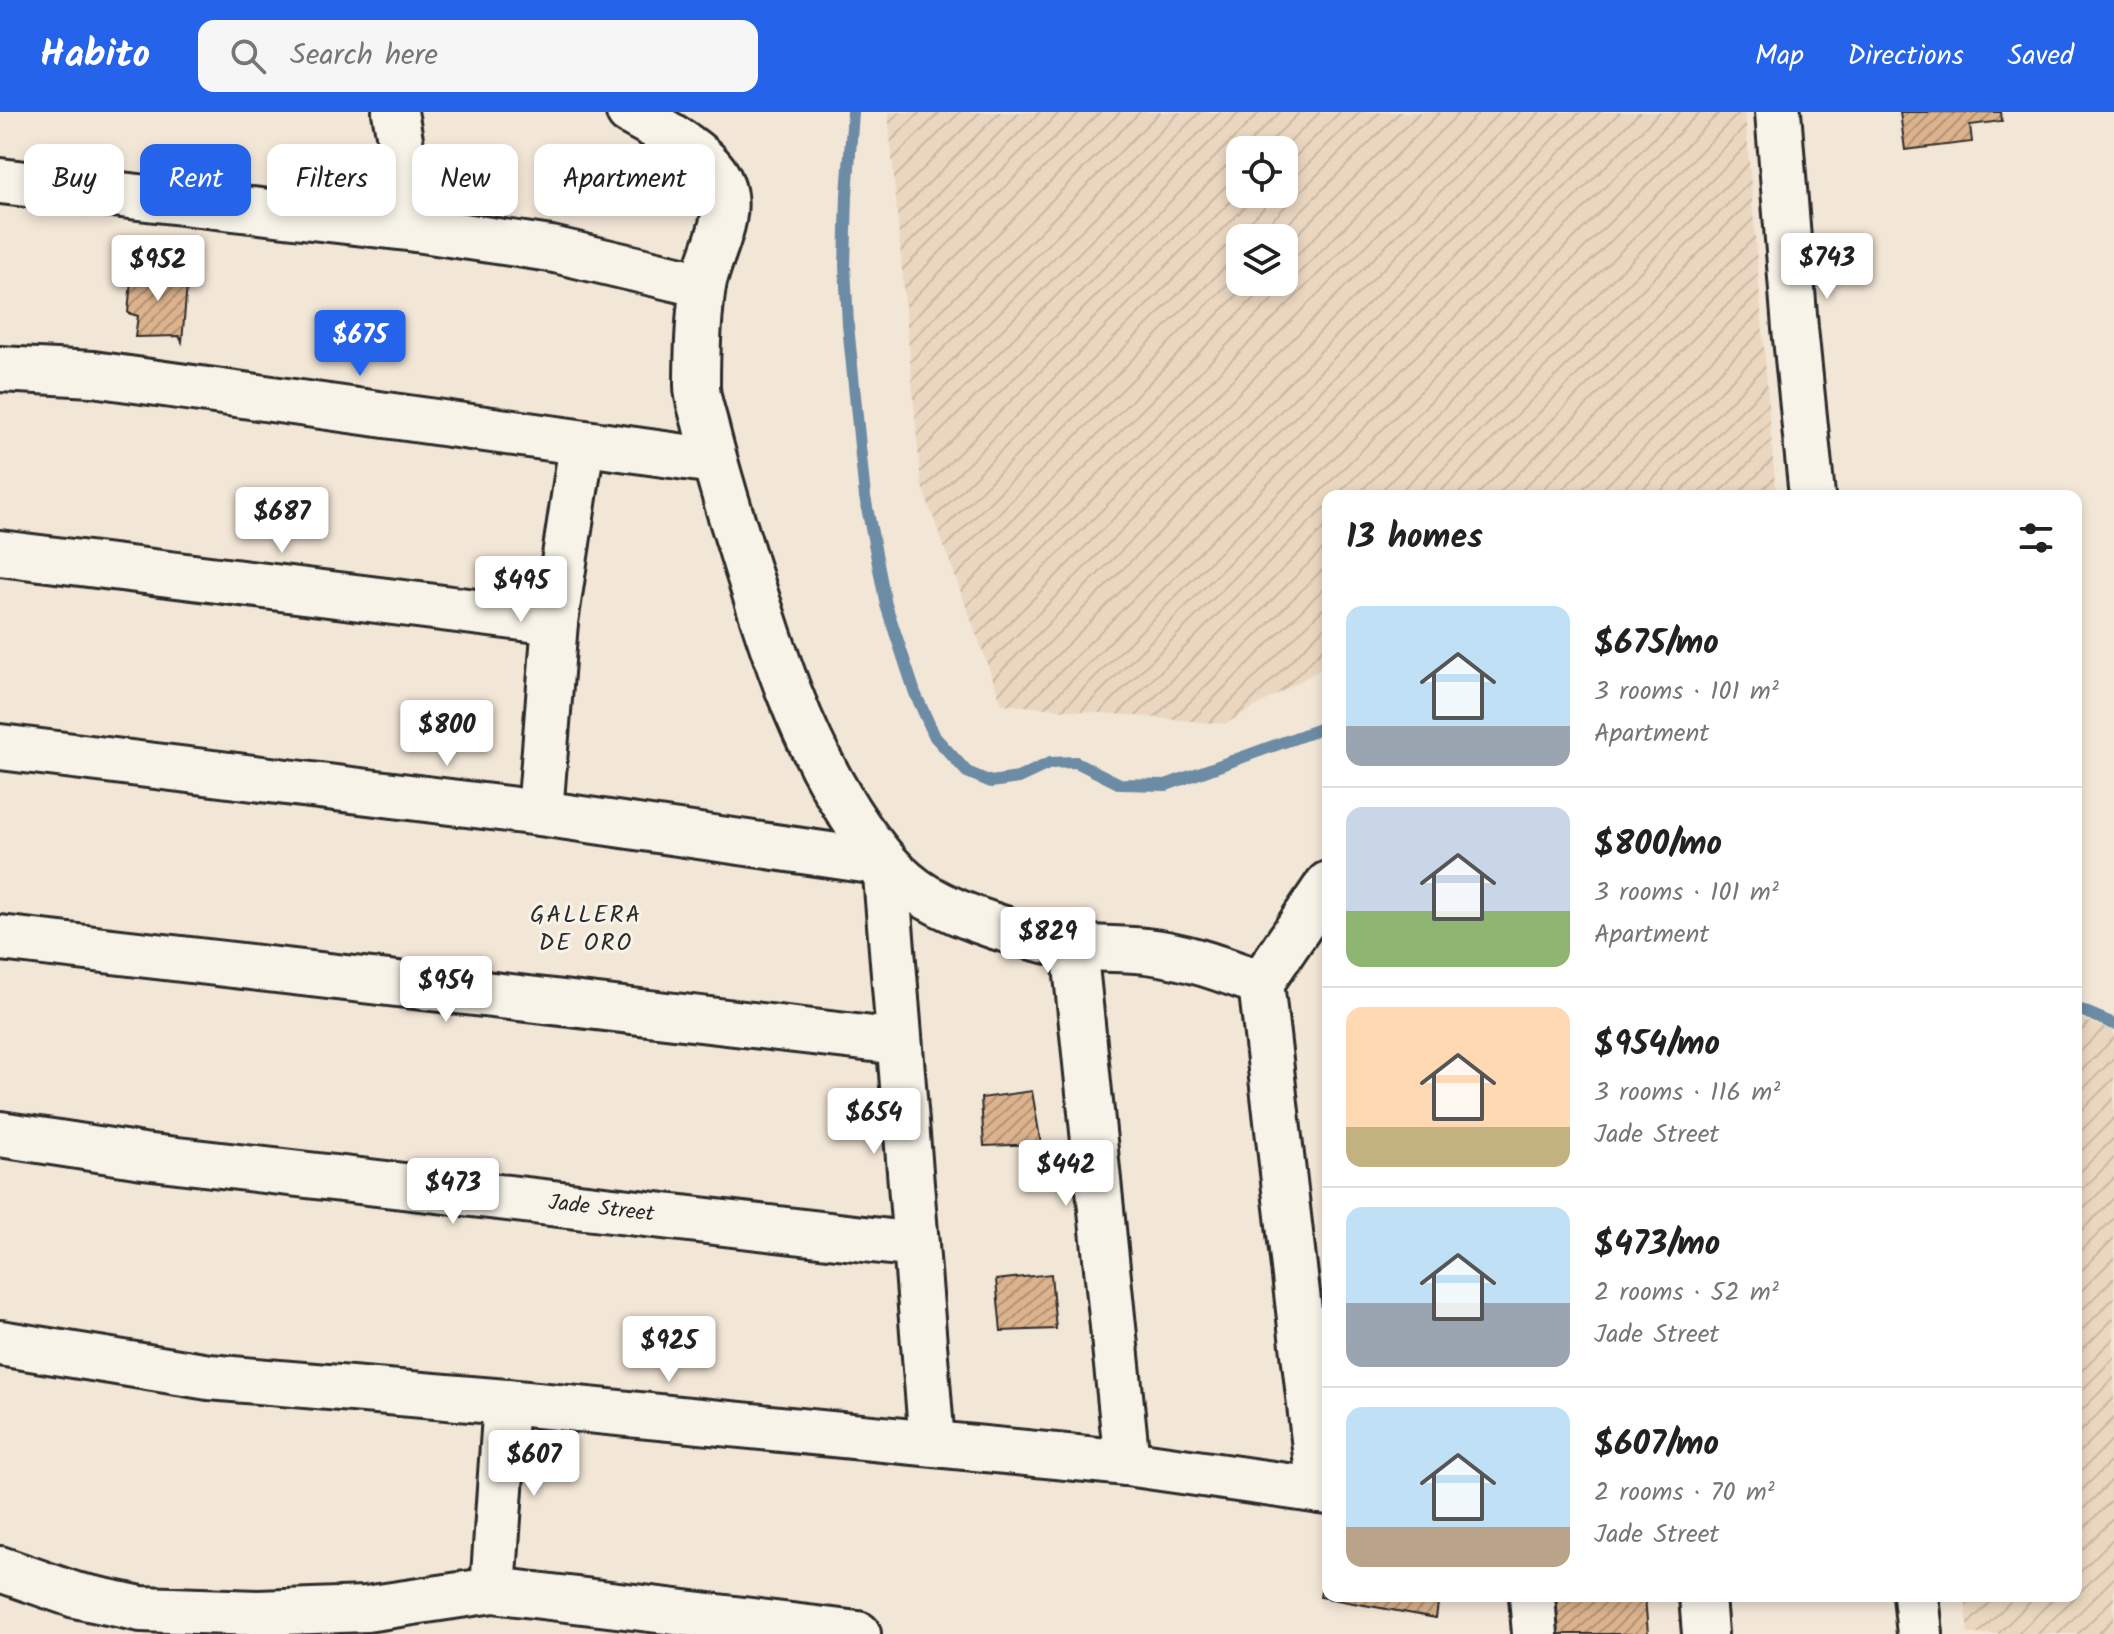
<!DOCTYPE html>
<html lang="en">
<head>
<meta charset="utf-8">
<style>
  :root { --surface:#fff; --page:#f6f6f6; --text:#222; --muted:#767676; --line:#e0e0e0; --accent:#2563eb }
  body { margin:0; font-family:Kalam,sans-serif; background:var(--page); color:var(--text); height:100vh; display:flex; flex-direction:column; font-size:30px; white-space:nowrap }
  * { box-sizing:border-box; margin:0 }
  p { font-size:26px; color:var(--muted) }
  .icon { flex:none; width:44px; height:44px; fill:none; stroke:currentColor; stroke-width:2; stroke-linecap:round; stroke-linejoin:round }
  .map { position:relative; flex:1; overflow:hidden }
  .panel { position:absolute; left:1322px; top:378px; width:760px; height:1112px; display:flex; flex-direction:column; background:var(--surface); border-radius:16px; box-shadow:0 4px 12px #0003 }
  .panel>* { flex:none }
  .banner { position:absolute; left:24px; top:32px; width:760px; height:72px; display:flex; gap:16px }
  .controls { position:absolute; left:1226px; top:24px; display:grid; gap:16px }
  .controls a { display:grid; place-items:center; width:72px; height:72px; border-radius:16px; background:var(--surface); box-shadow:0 4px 12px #0003; font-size:40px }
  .price { position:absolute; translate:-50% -68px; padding:0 18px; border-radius:8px; background:#fff; color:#222; font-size:26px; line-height:52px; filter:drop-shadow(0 2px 4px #0008) }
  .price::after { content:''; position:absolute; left:50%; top:48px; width:24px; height:18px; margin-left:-12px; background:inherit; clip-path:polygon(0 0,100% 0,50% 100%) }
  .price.active { background:var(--accent); color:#fff }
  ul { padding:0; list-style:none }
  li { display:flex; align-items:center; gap:24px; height:200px; padding:0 24px }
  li+li { border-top:2px solid var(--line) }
  li span { display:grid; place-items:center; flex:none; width:224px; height:160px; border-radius:16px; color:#555 }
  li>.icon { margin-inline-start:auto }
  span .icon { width:96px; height:96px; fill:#fffc; stroke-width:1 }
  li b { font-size:34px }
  h2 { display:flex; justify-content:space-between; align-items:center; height:96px; padding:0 24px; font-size:34px }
  .pill { padding:0 28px; border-radius:16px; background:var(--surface); box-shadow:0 4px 12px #0003; font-size:28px; line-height:72px }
  .pill.active { background:var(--accent); color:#fff }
  header { display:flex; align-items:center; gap:48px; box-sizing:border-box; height:112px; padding:0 40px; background:var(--accent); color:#fff }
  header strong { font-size:38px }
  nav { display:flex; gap:44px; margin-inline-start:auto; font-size:28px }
  .search { width:560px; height:72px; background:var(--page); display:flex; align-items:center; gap:20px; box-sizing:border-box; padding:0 28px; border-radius:16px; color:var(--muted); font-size:30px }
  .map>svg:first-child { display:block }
  .industrial { fill:url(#industrial-furrows); fill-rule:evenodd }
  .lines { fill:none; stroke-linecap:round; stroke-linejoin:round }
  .stream { stroke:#6c8ba4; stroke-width:12 }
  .building { fill:url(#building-hatch); stroke:#2b2b2b; stroke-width:2 }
  .minor-casing { stroke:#2b2b2b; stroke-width:50 }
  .major-casing { stroke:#2b2b2b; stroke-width:50 }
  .minor { stroke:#f7f3e8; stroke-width:44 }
  .major { stroke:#f7f3e8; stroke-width:44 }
  .labels { text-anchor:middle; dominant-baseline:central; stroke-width:6; stroke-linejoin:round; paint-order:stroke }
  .street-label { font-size:22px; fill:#2b2b2b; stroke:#f7f3e8 }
  .neighbourhood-label { font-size:24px; letter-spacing:2px; fill:#2b2b2b; stroke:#f7f3e8 }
</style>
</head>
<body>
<header>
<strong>Habito</strong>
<div class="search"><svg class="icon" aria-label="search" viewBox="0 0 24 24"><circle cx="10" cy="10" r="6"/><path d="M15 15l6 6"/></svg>Search here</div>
<nav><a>Map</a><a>Directions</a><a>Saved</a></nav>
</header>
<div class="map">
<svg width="2114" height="1522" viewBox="0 0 2114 1522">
  <defs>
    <pattern id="industrial-furrows" width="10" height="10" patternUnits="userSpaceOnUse" patternTransform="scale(2)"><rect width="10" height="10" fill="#ebd7c0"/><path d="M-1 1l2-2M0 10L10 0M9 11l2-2" fill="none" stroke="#cab9a5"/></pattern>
    <pattern id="building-hatch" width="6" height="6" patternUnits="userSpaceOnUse" patternTransform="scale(2)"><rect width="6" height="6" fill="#dcb38d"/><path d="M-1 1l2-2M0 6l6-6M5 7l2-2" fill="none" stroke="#b39273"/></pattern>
  </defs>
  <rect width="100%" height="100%" fill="#f2e6d6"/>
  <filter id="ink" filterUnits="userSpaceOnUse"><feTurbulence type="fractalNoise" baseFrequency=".0125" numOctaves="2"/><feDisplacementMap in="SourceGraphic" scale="16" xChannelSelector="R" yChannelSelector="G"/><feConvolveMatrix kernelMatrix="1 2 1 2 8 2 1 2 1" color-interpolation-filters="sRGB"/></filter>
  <g filter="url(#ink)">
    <g class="industrial">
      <path d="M888,0h857l31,384h-448v169l-103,59 -223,-20 -81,-220zM1240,38h44v44h-44zM1240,126h44v44h-44z"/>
      <path d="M2076,905l38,14v603h-146l-3,-38h111z"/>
    </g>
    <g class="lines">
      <g class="stream">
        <path d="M853,0l-6,83 -2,71 3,59 17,172 21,108 29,88 20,44 32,35 24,10 27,-4 32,-15 26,-1 44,22 46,1 154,-56 8,-5"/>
        <path d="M2076,896l38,16"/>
      </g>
    </g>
    <g class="building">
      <path d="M1900,0h101l1,9 -32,4 2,17 -67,8z"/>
      <path d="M132,157l56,5 -6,68 -3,-6 -44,1 3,-21 -10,-3z"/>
      <path d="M1032,979l9,53 -57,2 -3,-48z"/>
      <path d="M1051,1162l5,55 -55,2 -5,-51z"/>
      <path d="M1328,1443v41h111l-3,22 -116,-21z"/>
      <path d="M1551,1484h94l3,38h-92z"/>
    </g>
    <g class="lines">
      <defs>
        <g id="minor">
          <path d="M395,0l21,117"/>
          <path d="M629,0c27,15 82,42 92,72 13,34 -12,69 -18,102 -5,33 -6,67 -6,100 0,12 5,25 8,37 7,30 16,60 25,90 34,109 64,221 130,316 18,25 37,50 65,67 41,24 100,41 147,50 24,4 50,2 74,5 39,4 78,19 115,32"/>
          <path d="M0,69l416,48 135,20 152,36"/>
          <path d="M0,257l93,5 621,87"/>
          <path d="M0,441l555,69"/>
          <path d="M0,635l540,66 345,50"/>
          <path d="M540,701l15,-191 27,-178"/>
          <path d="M885,751l47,580"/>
          <path d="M0,826l899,104"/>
          <path d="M1074,834l53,517"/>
          <path id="s1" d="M0,1022l143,22 773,89"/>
          <path d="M0,1231l209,34 297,25 621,61 201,29"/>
          <path d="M1320,1379l-59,-508 67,-99"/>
          <path d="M0,1457l75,26 66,14 117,4 108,-4 127,-19 365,44"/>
          <path d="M493,1478l13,-188"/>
          <path d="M1532,1484l3,38"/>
          <path d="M1702,1484l3,38"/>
        </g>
        <g id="major">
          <path d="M1778,0l17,216 17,168"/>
          <path d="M1916,1484l4,38"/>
        </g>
      </defs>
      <use href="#minor" class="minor-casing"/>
      <use href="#major" class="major-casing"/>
      <use href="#minor" class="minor"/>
      <use href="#major" class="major"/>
    </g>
  </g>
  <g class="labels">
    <g class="street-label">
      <text stroke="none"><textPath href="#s1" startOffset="606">Jade Street</textPath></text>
    </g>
    <g class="neighbourhood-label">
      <text x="586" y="803">GALLERA<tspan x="586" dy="28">DE ORO</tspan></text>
    </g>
  </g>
</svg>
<div class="controls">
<a><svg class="icon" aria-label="locate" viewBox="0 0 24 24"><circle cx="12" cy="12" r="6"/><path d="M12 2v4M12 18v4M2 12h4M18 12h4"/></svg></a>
<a><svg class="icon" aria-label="layers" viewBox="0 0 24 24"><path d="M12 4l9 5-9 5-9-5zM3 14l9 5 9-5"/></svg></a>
</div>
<b class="price" style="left:1827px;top:189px">$743</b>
<b class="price" style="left:158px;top:191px">$952</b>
<b class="price active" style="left:360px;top:266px">$675</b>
<b class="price" style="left:282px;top:443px">$687</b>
<b class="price" style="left:521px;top:512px">$495</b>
<b class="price" style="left:447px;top:656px">$800</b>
<b class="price" style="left:1048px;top:863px">$829</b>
<b class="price" style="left:446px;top:912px">$954</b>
<b class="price" style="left:874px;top:1044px">$654</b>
<b class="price" style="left:1066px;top:1096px">$442</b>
<b class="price" style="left:453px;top:1114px">$473</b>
<b class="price" style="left:669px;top:1272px">$925</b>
<b class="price" style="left:534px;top:1386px">$607</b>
<div class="banner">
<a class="pill">Buy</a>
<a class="pill active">Rent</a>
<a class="pill">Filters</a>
<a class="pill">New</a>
<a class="pill">Apartment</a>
</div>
<section class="panel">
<h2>13 homes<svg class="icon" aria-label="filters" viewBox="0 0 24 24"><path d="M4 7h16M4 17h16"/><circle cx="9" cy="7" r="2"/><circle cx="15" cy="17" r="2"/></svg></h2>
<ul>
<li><span style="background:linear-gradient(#bfe0f5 75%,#9aa5b1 0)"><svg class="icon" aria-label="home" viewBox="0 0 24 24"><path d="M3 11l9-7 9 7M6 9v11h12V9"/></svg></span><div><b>$675/mo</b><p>3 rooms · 101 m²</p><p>Apartment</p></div></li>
<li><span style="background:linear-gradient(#c9d6e8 65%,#8fb573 0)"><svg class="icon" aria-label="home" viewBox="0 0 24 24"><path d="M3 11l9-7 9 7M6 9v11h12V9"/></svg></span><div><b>$800/mo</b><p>3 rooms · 101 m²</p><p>Apartment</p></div></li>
<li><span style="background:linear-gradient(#ffd9b3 75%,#c2b280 0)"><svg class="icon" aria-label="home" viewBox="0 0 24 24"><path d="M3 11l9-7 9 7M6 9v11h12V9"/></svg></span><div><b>$954/mo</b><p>3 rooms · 116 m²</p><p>Jade Street</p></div></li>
<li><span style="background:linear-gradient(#bfe0f5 60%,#9aa5b1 0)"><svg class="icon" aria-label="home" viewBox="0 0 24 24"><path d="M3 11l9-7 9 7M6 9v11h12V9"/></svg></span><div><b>$473/mo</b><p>2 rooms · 52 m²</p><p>Jade Street</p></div></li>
<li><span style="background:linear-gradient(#bfe0f5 75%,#b9a48a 0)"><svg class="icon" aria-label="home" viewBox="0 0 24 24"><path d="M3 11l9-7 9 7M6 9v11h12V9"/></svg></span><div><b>$607/mo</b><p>2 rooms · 70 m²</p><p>Jade Street</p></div></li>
</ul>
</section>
</div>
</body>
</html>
